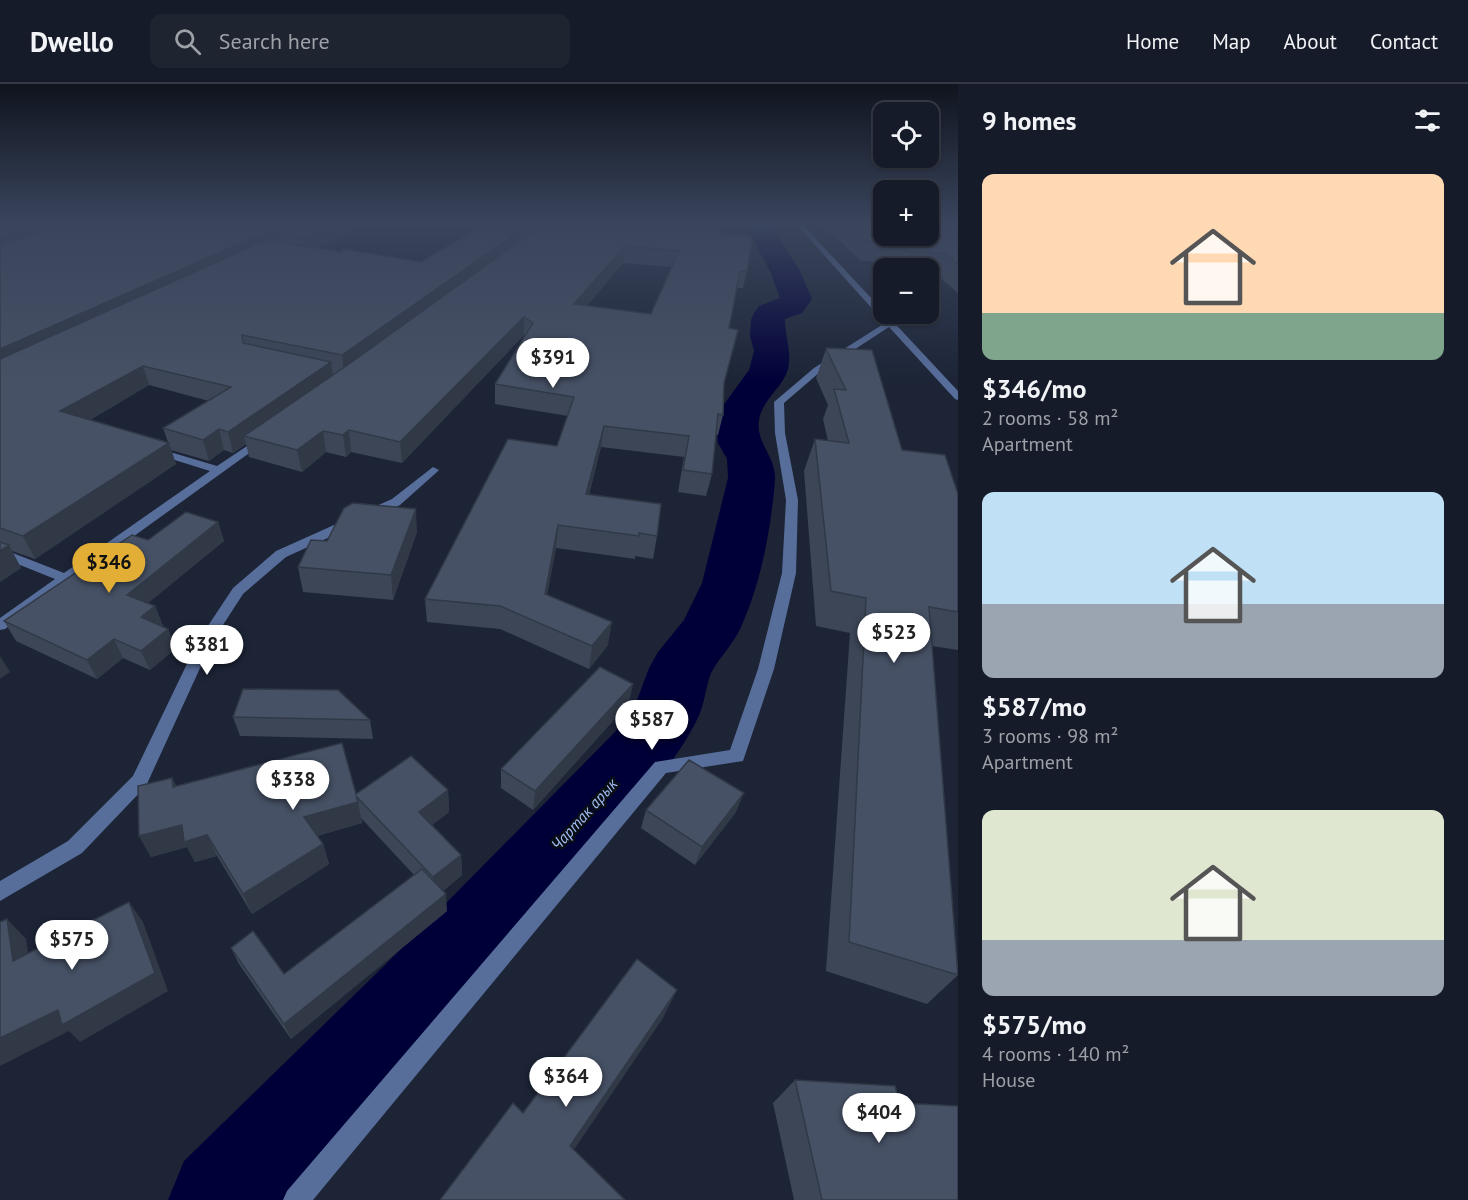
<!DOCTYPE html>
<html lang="en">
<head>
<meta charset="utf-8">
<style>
  :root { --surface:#151b28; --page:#1e2430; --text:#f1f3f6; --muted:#9da1a8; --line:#343945; --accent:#e3ae35 }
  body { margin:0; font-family:"PT Sans",sans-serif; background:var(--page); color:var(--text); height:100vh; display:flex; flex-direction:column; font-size:22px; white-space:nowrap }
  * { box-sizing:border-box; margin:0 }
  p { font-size:20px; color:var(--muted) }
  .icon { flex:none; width:33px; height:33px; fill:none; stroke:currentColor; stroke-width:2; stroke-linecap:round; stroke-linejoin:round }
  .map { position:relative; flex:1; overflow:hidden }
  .drawer { display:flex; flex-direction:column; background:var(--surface); width:510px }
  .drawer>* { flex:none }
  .buttons { position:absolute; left:873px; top:18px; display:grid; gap:12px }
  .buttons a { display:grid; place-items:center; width:66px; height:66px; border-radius:12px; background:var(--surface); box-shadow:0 2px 4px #0004,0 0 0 2px var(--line); font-size:30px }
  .price { position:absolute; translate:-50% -51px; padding:0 14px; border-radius:21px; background:#fff; color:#222; font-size:20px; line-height:39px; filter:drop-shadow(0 2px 3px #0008) }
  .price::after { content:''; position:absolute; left:50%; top:36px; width:18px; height:14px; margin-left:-9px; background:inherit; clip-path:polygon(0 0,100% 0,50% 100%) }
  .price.current { background:var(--accent); color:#111 }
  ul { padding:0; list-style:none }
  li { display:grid; align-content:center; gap:12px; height:318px; padding:0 24px }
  li span { display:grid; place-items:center; height:186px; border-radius:12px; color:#555 }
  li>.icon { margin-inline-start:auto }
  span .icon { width:108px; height:108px; fill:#fffc; stroke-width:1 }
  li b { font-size:26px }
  h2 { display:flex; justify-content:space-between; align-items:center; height:72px; padding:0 24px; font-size:26px }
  header { display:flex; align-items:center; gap:36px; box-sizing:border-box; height:84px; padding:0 30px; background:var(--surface); border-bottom:2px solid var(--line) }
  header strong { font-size:28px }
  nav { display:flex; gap:33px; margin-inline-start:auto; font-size:21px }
  .search { width:420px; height:54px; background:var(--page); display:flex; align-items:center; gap:15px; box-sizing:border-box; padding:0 21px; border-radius:12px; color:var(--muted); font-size:22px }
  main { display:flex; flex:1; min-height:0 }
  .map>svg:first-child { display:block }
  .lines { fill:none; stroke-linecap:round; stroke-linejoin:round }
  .river { fill:#000038; fill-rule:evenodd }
  .minor { fill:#576d9a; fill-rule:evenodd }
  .wall { fill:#3c4657; fill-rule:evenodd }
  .shaded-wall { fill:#313947 }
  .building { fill:#465165; stroke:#313947; stroke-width:1.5; fill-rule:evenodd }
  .labels { text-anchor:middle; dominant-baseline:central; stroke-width:5; stroke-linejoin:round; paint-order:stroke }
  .water-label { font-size:16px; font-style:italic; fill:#a2bef5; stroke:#0a0e16 }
</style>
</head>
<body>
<header>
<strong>Dwello</strong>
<div class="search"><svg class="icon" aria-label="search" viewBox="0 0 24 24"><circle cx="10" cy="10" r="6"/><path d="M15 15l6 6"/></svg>Search here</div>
<nav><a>Home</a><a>Map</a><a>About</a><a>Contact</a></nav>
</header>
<main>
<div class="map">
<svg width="958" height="1116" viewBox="0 0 958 1116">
  <rect width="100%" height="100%" fill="#1c2436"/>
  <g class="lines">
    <path class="river" d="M745,141h26l29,46 12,28 -10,14 -17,6c0,18 7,32 3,50 -5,18 -26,31 -29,51 -4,22 18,38 16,60 -4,49 -14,103 -34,147 -7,17 -22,30 -30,46 -5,13 -6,27 -11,40 -9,21 -23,40 -35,59l-214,259 -154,169h-129l16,-39 201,-196 230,-233 21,-29 13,-35 9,-16 26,-32 18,-37 26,-105 -1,-19 -9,-16 -2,-22 6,-14 27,-37 5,-19 -4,-15 1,-16 3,-7 5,-7 21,-8 -10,-27z"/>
    <g class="minor">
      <path d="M797,141h6l155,166v9l-3,-1 -66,-72 -69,45 -36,31 1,30 13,67 -2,73 -22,96 -31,92 -77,12 -353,427h-30l4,-9 368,-429 75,-12 28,-81 24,-96 4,-73 -11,-67 -1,-31 40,-34 71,-45z"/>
      <path d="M262,352l5,3 -1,2 -261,188 -5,1v-12l55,-39 -55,-22v-9l64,25 146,-102 -58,-18v-4h8l57,17z"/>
      <path d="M433,383l6,3 -2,2 -37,33 -114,52 -43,37 -31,48 -66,144 -64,67 -82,48v-20l68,-40 65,-65 65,-135 35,-53 43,-37 116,-52z"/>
    </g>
  </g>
  <g class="wall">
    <path d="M0,141h366l-49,23 104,14 299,-28 27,37 -4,17h-6l-8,40 -5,57 -1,30 -5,20h-2l-4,39 -6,22 -28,-4 6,-35 -83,-10 -12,48 68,41 -4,23 -18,-3v3l-79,-11 -9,46 61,51 -19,24 -89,-40 -73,-7 -2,-23 132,-153 11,-30 -73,-12v-20l30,-48 -1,-1 -122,128 -51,-11 -5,5 -20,-5 -24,20 -53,-15 -3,-13 -13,9 -9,-3 -15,11 -38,-11 5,14 -141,95 -23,-8 9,17 -21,14zM623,179l49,4 -21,47 -64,-8zM149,301l60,16 -46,27 5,14 -78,-22z"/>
    <path d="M823,141h135v68l-23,-20h-7v-5h-30l-9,-7h-28z"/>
    <path d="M826,265l76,101 56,44v156l-26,-4 26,329 -31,29 -101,-33 24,-338 -34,-7 -12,-155 11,-32 13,2 -5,-22 5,-14 -12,-27z"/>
    <path d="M218,438l6,19 -77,62 8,3 8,20h-1l6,3 8,19 -26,22 -27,-12 -26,21 -81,-38 -12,-20 144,-81z"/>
    <path d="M417,448l-24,68 -90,-8 -5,-25 29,-26z"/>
    <path d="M629,619l-96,107 -32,-22v-19z"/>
    <path d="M233,633l137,3 3,19 -133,-3z"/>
    <path d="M172,694l4,8 180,8 92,-4 1,22 -17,13 29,30 1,20 -19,16 4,20 -156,128 -52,-75 -8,-16 53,26 130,-99 -53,-57 1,5 -45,13 6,8 6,20 -77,50 -35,-58 -22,6 -8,-15 -36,10 -12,-21z"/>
    <path d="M646,726l90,2 -41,53 -54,-37z"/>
    <path d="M795,996l105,23 58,97h-164l-21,-97z"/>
  </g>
  <g class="shaded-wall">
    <path d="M37,141h50l-87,30v-18z"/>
    <path d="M282,141h35l-36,9 1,7 -282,132v-24z"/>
    <path d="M333,141h33l-60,29 -2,-16z"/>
    <path d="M528,141h20l-204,150 -2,-20z"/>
    <path d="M625,162l-2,17 -50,59 1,-18z"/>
    <path d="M524,233v18l-122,128 -2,-21z"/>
    <path d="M331,278l3,20 -90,54 2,8 -13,9 -5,-21z"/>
    <path d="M143,282l6,19 -80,47 -9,-21z"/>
    <path d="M604,342l-3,21 -18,70 3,-23z"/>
    <path d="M219,345l5,21 -15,11 -6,-21z"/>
    <path d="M349,346l2,22 -5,5 -3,-22z"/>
    <path d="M323,347l3,21 -24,20 -5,-22z"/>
    <path d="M169,359l7,21 -141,95 -12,-23z"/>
    <path d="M416,425l1,23 -24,68 -2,-25z"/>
    <path d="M218,438l6,19 -89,73 -8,-19z"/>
    <path d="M558,441l-2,23 -13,69 2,-23z"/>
    <path d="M9,461l12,23 -21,14v-31z"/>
    <path d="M155,522l8,20 -13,10 -9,-19z"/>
    <path d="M612,538l-4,23 -19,24 3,-23z"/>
    <path d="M168,545l8,19 -26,22 -9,-19z"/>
    <path d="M114,555l9,19 -26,21 -10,-19z"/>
    <path d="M0,572l10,16 -10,7z"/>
    <path d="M633,600l-4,19 -96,107 2,-19z"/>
    <path d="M172,694l11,21 -10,-12z"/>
    <path d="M448,706l1,22 -28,21 -2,-21z"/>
    <path d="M744,709l-8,19 -41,53 7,-18z"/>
    <path d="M358,718l4,21 -52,15 -6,-21z"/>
    <path d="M182,741l25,10 10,21 -22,6 -8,-15 -36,10 -12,-21z"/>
    <path d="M323,760l6,20 -77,50 -9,-20z"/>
    <path d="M461,771l1,20 -27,23 -2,-21z"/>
    <path d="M446,810l1,17 -156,128 -7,-15z"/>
    <path d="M129,818l14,20 25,69 -88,51 -11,-11 -69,35v-28z"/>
    <path d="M7,835l19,20 6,41 -19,-19z"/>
    <path d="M677,906l-14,28 -100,148 7,-20z"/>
  </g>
  <g class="building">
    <path d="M0,141h37l-37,12z"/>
    <path d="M60,141h222l-282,124v-104z"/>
    <path d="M301,141h32l-29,13 -23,-4z"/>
    <path d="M483,141h45l-186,130 -100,-20 1,8 88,19 -103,70 -9,-3 -16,11 -40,-12 68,-41 -88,-21 -83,45 109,32 -146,93 -23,-8v-169l266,-119 75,12 2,-3 78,13z"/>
    <path d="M542,141h180l-2,9 32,3 -5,34h-7l-11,57 9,2 -14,53 -1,32 -5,-1 -6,60 -29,-4 6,-34 -85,-10 -18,68 75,10 -4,32 -18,-3v3l-81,-11 -13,69 67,28 -20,24 -92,-40 -75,-7 83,-160 49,7 17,-49 -79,-13 38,-61 -9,-6 -124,125 -51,-12 -6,5 -20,-4 -26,19 -53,-14 105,-72zM625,162l54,5 -28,63 -77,-10z"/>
    <path d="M849,141h35v11h44v-11h30v39l-14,-11 -34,-1 -14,-11h-28z"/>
    <path d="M827,264l45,2 30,100 43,5 13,39v118l-29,-5 29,368 -109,-33 17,-344 -35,-7 -16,-152 34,4 -15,-54 12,1 -20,-41z"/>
    <path d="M353,419l63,6 -25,66 -93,-8 13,-27 16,1 17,-33z"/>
    <path d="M186,428l32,10 -91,73 28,11 -14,11 27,12 -27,22 -27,-12 -27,21 -83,-39 128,-86 16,5z"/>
    <path d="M0,458l9,3 -9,6z"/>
    <path d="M600,583l33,17 -98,107 -34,-22z"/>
    <path d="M243,605l95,1 32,30 -137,-3z"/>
    <path d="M342,659l14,51 55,-38 37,34 -29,22 42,43 -28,22 -77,-81 2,6 -54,15 19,27 -80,50 -36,-59 -23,7 -2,-17 -43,11 -1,-50 34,-8 1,9z"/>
    <path d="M689,676l55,33 -42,54 -56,-37z"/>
    <path d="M422,785l24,25 -162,130 -53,-76 22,-17 31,43z"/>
    <path d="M129,818l26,71 -93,52 -4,-15 -58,28v-116l7,-3 6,42z"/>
    <path d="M637,875l40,31 -107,156 55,54h-185l73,-97 10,10z"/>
    <path d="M795,996l100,6 5,17 58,3v94h-136z"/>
  </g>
  <linearGradient id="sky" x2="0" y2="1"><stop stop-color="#0f141e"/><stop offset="0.47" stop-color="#3a455d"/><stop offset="1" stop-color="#3a455d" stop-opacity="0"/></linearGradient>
  <rect width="958" height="297" fill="url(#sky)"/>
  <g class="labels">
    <g class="water-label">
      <text transform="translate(584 730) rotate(-48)">Чартак арык</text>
    </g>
  </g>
</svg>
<div class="buttons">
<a><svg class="icon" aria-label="locate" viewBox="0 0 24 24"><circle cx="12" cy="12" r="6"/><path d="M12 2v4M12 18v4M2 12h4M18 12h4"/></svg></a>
<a>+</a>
<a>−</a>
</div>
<b class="price" style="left:553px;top:305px">$391</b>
<b class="price current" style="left:109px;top:510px">$346</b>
<b class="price" style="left:894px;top:580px">$523</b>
<b class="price" style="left:207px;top:592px">$381</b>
<b class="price" style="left:652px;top:667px">$587</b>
<b class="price" style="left:293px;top:727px">$338</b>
<b class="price" style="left:72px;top:887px">$575</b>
<b class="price" style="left:566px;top:1024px">$364</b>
<b class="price" style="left:879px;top:1060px">$404</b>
</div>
<section class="drawer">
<h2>9 homes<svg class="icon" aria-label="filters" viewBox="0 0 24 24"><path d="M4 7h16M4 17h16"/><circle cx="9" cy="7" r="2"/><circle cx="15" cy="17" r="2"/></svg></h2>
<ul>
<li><span style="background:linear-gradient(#ffd9b3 75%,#7fa58c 0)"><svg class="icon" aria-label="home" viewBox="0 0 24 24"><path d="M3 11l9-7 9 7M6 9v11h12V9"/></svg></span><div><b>$346/mo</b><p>2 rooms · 58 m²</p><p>Apartment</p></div></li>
<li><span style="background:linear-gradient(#bfe0f5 60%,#9aa5b1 0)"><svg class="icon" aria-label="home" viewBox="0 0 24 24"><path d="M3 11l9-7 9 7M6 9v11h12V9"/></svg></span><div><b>$587/mo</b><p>3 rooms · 98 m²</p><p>Apartment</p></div></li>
<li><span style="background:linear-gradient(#dfe7d0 70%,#9aa5b1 0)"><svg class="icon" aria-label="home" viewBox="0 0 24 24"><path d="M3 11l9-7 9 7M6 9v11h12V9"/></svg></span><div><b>$575/mo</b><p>4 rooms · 140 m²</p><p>House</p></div></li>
</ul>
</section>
</main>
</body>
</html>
